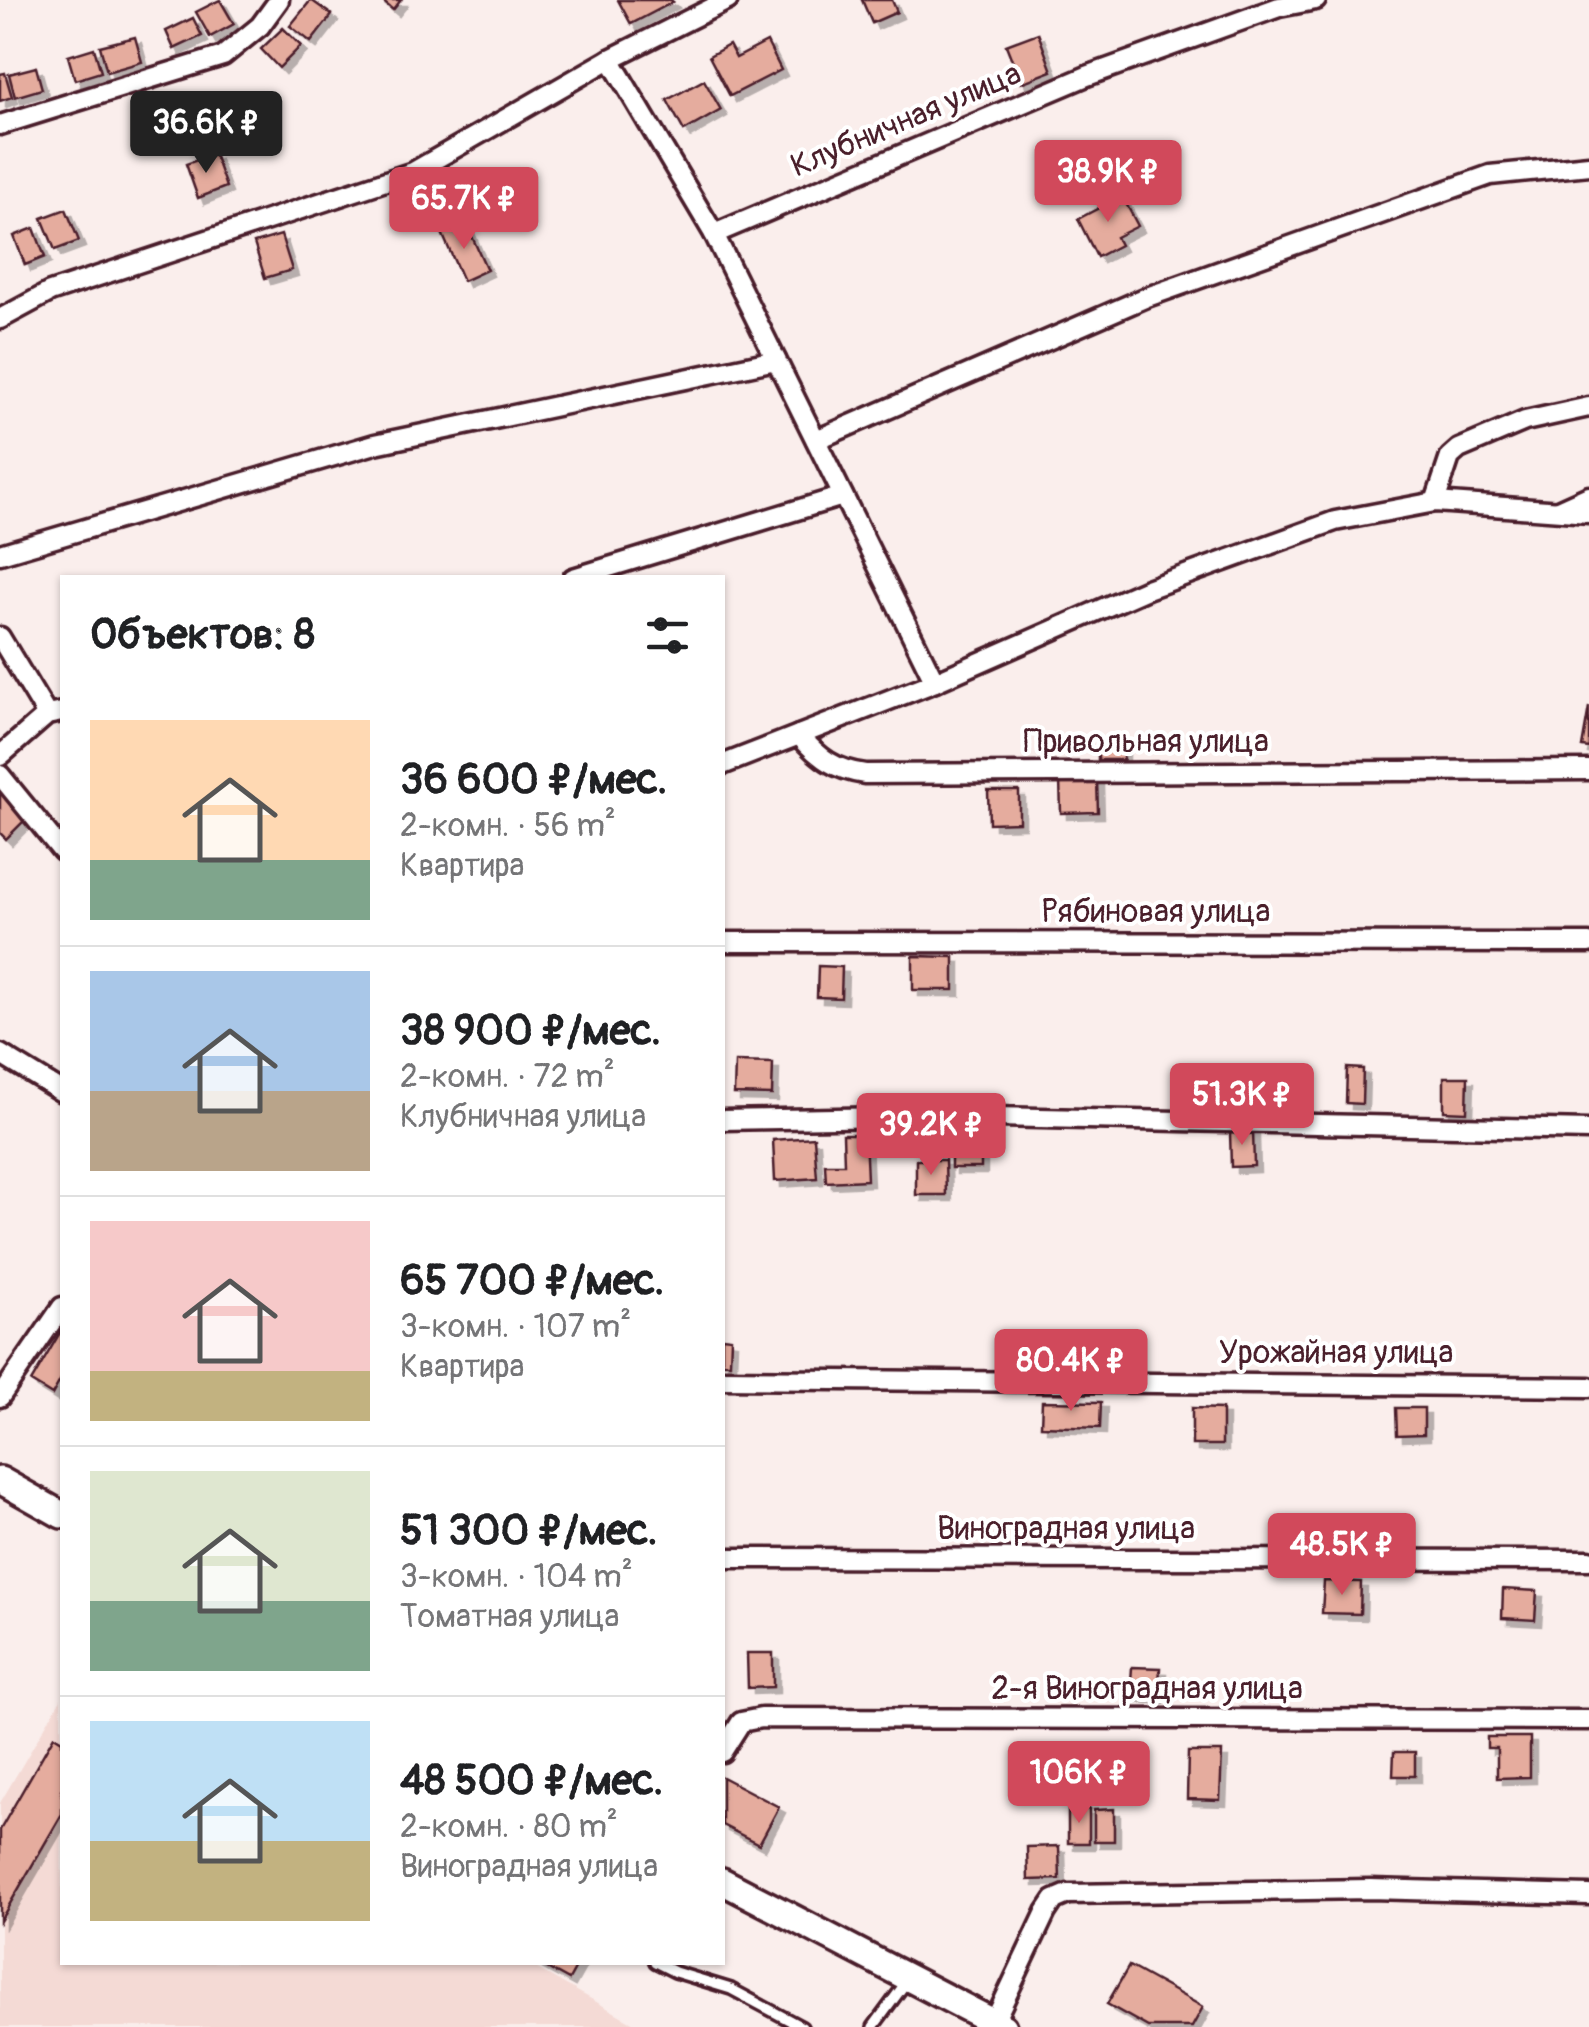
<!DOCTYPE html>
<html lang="ru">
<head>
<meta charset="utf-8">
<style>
  :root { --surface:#fff; --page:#f6f6f6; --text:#202124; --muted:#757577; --line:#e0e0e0; --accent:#d1495b }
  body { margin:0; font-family:Pangolin,sans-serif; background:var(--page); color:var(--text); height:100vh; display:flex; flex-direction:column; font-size:38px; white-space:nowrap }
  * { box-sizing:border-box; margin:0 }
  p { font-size:32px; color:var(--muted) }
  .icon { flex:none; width:55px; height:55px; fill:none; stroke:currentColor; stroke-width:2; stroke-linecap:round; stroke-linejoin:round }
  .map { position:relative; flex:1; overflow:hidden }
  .side { position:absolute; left:60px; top:575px; width:665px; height:1390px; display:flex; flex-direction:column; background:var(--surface); border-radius:0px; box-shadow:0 2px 8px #0004 }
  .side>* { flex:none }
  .price { position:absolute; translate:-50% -85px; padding:0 22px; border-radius:10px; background:var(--accent); color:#fff; font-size:32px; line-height:65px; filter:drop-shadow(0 2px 5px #0008) }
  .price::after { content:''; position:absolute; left:50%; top:60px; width:30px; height:22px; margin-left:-15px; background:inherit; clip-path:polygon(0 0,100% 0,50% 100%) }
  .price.selected { background:#222; color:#fff }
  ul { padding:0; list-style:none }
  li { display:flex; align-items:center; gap:30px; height:250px; padding:0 30px }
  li+li { border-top:2px solid var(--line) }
  li span { display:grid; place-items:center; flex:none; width:280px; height:200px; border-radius:0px; color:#555 }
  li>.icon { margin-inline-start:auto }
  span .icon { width:120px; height:120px; fill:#fffc; stroke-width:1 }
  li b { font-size:42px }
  h2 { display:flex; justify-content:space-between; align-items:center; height:120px; padding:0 30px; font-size:42px }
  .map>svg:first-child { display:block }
  .built { fill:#f4dad5 }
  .building { fill:#e5ac9e; stroke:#4a1f2b; stroke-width:2.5; filter:url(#shadow) }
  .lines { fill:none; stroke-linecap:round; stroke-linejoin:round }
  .service-casing { stroke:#4a1f2b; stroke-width:16 }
  .minor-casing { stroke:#4a1f2b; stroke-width:25 }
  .secondary-casing { stroke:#4a1f2b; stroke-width:32 }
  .service { stroke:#fff; stroke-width:9 }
  .minor { stroke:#fff; stroke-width:18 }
  .secondary { stroke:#fff; stroke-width:25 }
  .labels { text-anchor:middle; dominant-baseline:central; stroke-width:8; stroke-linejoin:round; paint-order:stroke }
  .street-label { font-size:32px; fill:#4a1f2b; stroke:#fff }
</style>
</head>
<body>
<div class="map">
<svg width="1589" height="2027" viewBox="0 0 1589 2027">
  <defs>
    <filter id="shadow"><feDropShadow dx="6" dy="6" stdDeviation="0" flood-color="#0004"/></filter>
  </defs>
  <rect width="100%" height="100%" fill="#faeeec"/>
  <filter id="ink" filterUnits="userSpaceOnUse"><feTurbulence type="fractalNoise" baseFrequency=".01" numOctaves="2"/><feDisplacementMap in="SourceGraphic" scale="20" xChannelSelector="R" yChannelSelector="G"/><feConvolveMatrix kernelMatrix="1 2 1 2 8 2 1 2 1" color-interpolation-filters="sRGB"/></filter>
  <g filter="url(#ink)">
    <path class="built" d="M61,1699l1,263 465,1 114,64h-641v-224z"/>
    <g class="building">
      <path d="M220,0l14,24 -24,13 -14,-25z"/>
      <path d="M311,0l21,15 -21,27 -21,-16z"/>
      <path d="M381,0h20l-8,10z"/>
      <path d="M618,0h53l2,2 -42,22z"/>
      <path d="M862,0h30l5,12 -25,11z"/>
      <path d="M193,18l9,18 -28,13 -8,-18z"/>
      <path d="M283,28l18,18 -22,22 -18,-19z"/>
      <path d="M1038,33l14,38 -31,12 -15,-38z"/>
      <path d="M135,37l7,25 -35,10 -7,-26z"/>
      <path d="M767,42l14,28 -51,26 -21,-40 20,-11 7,13z"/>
      <path d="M94,48l7,24 -26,8 -7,-24z"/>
      <path d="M36,67l6,22 -27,8 -6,-23z"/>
      <path d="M5,73l7,24 -12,4v-27z"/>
      <path d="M704,80l17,30 -37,21 -17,-31z"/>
      <path d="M214,154l12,33 -28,11 -12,-34z"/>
      <path d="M1122,196l16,30 -22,11 4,8 -23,12 -19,-38z"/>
      <path d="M66,209l13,32 -24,9 -13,-32z"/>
      <path d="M466,223l21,47 -24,11 -21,-48z"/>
      <path d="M34,228l11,29 -20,8 -11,-29z"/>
      <path d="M281,235l11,35 -27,8 -11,-35z"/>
      <path d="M1589,707v41l-7,-1z"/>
      <path d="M1098,743l25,1v16h-25z"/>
      <path d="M1097,779l1,33 -37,1 -1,-33z"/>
      <path d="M988,791h31v31l-30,1z"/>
      <path d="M0,792l27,26 -21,21 -6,-6z"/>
      <path d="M913,956l41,1v33h-41z"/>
      <path d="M818,966l24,1 -1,31 -24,-1z"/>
      <path d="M735,1062l38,1 -1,32 -38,-1z"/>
      <path d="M1347,1068l16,1 -1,35 -16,-1z"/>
      <path d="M1444,1077h24l-1,35 -23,-1z"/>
      <path d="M1253,1130l1,36 -23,1 -1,-36z"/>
      <path d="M843,1134h22l2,46 -41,2 -1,-18h19z"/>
      <path d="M814,1137l3,41 -42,3 -2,-41z"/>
      <rect x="951" y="1140" width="30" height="28"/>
      <path d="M916,1160h29l1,35h-30z"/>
      <path d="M62,1329v48l-10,18 -21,-13z"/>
      <path d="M722,1337l9,1 -1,25h-8z"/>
      <path d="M1042,1401l59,1 -1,26 -59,-2z"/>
      <path d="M1192,1408l30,1v36h-30z"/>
      <path d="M1396,1408h28v26l-27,1z"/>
      <path d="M1324,1581l37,1 -1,32 -38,-1z"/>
      <path d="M1503,1589l34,2 -2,29 -33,-2z"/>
      <path d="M747,1653h26v34l-25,1z"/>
      <path d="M1132,1667l28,1 -2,30 -28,-2z"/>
      <path d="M54,1736l8,5v73l-62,107v-91z"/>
      <path d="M1487,1737h43v40l-33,1v-30h-10z"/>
      <path d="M1188,1752h34l-2,48 -33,-1z"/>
      <path d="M1394,1752h21v24h-22z"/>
      <path d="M722,1777l57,30 -20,37 -37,-19z"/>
      <rect x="1068" y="1809" width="21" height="34"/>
      <path d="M1114,1809v32h-20v-31z"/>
      <path d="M1059,1846l1,33 -32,1 -1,-33z"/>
      <path d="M536,1962h43l-10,18z"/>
      <path d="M1129,1966l74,41 -11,20h-44l-41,-23z"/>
    </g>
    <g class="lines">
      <defs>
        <g id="service">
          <path d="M655,1962l20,10 56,17 71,38"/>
          <path d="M873,2027l34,-46"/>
        </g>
        <g id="minor">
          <path d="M610,59l104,175 373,-158 192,-69 37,-7"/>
          <path d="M0,125l223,-69 37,-30 19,-26"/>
          <path d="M714,234l221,448"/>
          <path d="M0,319l50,-27 363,-120 197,-113 118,-59"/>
          <path d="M816,440l331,-143 343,-122 99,-10"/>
          <path d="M1435,502l15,-45 9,-8 66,-28 64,-14"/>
          <path d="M1558,510l31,-14"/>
          <path d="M0,554l375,-110 401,-84"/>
          <path d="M573,578l270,-82"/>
          <path d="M0,637l47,78"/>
          <path d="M799,735l136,-53 212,-93 188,-68 100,-19 154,11"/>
          <path d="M0,756l47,-41 15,-3"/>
          <path d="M722,765l77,-30c20,23 36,35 66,39l724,-4"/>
          <path d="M0,775l62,76"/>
          <path d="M722,942l867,1"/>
          <path d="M0,1054l62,38"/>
          <path d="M722,1120l226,-4 641,14"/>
          <path d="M722,1379l867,8"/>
          <path d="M0,1397l62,-90"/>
          <path d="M722,1558l867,2"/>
          <path d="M722,1752l19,-30 20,-4 828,2"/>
          <path d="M994,2022l52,-110 8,-12 14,-6 302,-5 219,6"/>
        </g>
        <g id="secondary">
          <path d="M0,1480l62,35"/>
          <path d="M722,1881l281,146"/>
        </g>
      </defs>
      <use href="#service" class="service-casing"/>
      <use href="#minor" class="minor-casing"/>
      <use href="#secondary" class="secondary-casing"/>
      <use href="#service" class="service"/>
      <use href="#minor" class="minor"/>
      <use href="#secondary" class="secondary"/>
    </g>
  </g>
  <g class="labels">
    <g class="street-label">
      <text transform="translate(906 120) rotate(-23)">Клубничная улица</text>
      <text x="1146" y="742">Привольная улица</text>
      <text x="1156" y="912">Рябиновая улица</text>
      <text x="1336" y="1353">Урожайная улица</text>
      <text x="1066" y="1529">Виноградная улица</text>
      <text x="1147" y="1689">2-я Виноградная улица</text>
    </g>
  </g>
</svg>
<b class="price selected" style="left:206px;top:176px">36.6K ₽</b>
<b class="price" style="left:1108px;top:225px">38.9K ₽</b>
<b class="price" style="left:464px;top:252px">65.7K ₽</b>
<b class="price" style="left:1242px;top:1148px">51.3K ₽</b>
<b class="price" style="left:931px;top:1178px">39.2K ₽</b>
<b class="price" style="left:1071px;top:1414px">80.4K ₽</b>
<b class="price" style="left:1342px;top:1598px">48.5K ₽</b>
<b class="price" style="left:1079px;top:1826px">106K ₽</b>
<section class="side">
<h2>Объектов: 8<svg class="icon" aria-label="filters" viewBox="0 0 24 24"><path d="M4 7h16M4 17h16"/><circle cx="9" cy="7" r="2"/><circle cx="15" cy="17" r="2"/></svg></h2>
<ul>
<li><span style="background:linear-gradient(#ffd9b3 70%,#7fa58c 0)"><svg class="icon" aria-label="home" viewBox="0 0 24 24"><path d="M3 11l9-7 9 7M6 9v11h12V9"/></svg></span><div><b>36 600 ₽/мес.</b><p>2-комн. · 56 m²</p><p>Квартира</p></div></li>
<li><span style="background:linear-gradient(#a9c7e8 60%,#b9a48a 0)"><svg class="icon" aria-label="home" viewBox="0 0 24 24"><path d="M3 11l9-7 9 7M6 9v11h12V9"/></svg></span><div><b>38 900 ₽/мес.</b><p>2-комн. · 72 m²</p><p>Клубничная улица</p></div></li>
<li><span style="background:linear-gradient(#f6c9c9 75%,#c2b280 0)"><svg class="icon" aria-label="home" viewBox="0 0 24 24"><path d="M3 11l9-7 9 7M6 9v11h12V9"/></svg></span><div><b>65 700 ₽/мес.</b><p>3-комн. · 107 m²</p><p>Квартира</p></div></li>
<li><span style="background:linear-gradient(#dfe7d0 65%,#7fa58c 0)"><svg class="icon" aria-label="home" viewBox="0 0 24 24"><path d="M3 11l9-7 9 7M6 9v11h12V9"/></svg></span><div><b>51 300 ₽/мес.</b><p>3-комн. · 104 m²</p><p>Томатная улица</p></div></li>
<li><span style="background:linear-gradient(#bfe0f5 60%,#c2b280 0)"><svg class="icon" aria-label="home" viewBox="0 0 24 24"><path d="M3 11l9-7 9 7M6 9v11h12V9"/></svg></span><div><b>48 500 ₽/мес.</b><p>2-комн. · 80 m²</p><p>Виноградная улица</p></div></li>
</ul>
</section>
</div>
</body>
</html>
